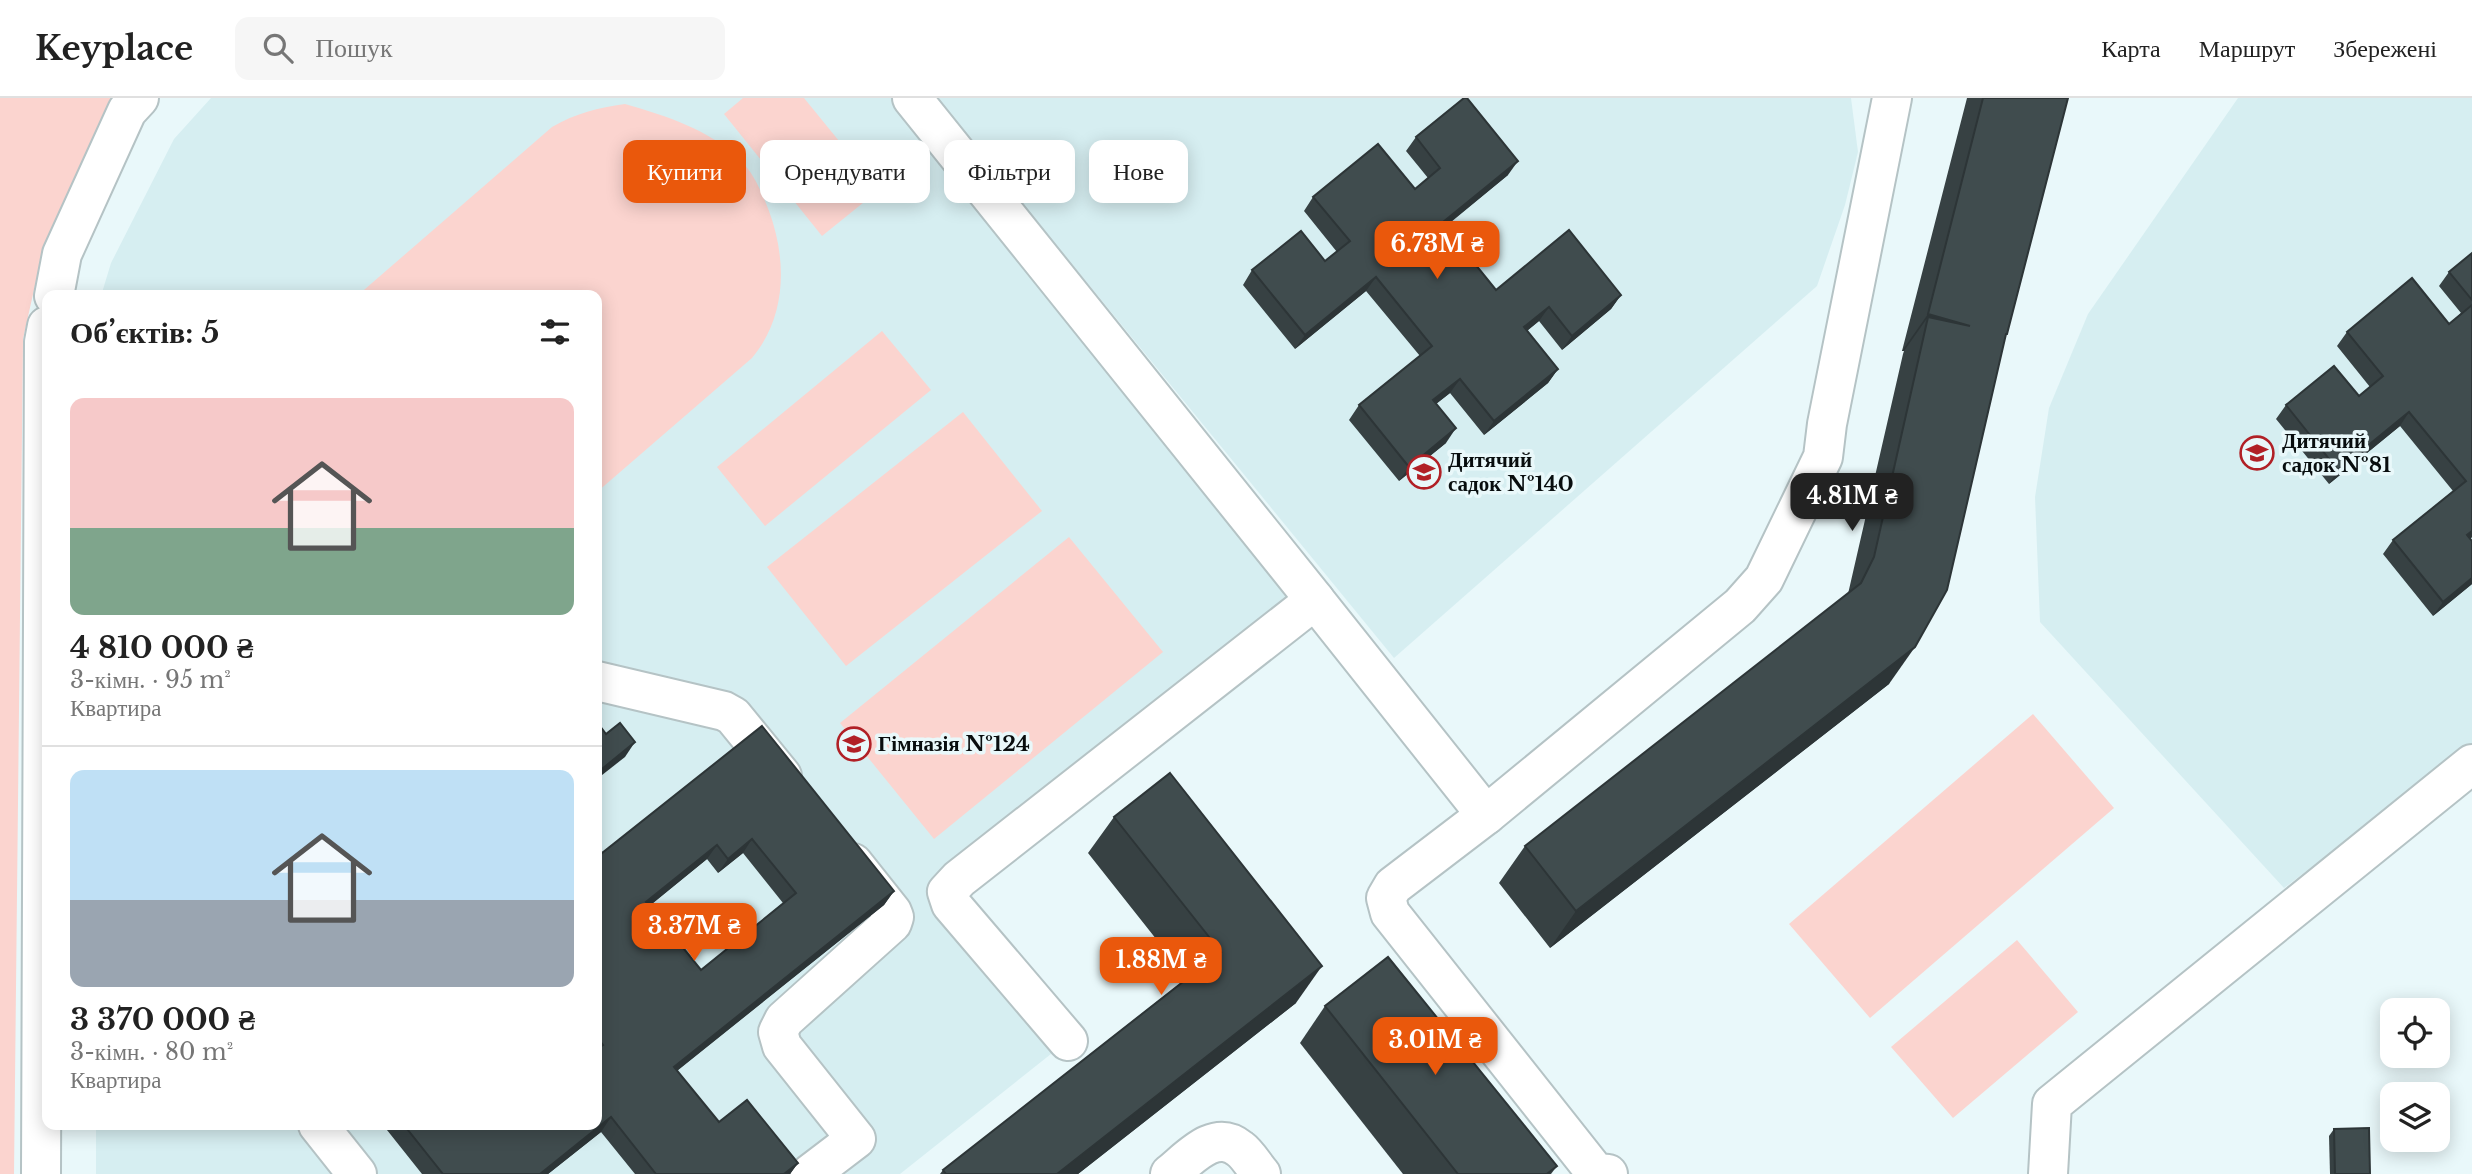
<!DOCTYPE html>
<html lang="uk">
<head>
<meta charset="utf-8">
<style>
  :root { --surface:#fff; --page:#f6f6f6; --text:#222; --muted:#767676; --line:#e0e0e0; --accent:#ea580c }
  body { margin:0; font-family:"Libre Baskerville",serif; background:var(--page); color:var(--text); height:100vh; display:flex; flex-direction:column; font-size:26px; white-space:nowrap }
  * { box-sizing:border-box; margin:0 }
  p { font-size:23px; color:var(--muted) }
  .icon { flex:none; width:38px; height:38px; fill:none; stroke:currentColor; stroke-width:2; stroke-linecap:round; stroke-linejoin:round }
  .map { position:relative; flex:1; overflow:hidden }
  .panel { position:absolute; left:42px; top:192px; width:560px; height:840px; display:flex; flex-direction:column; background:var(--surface); border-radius:14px; box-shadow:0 4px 18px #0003 }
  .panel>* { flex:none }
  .banner { position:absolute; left:623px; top:42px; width:665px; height:63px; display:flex; gap:14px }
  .tools { position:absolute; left:2380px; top:900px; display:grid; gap:14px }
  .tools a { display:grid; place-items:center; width:70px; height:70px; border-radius:14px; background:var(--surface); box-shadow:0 4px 18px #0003; font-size:35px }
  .price { position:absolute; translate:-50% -60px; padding:0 16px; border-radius:14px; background:var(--accent); color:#fff; font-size:23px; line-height:46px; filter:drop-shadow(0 2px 4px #0008) }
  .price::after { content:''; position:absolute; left:50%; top:42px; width:21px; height:16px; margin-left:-10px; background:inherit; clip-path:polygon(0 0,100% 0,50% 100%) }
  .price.selected { background:#222; color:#fff }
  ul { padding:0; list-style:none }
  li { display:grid; align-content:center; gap:14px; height:371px; padding:0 28px }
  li+li { border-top:2px solid var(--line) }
  li span { display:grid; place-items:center; height:217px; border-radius:14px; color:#555 }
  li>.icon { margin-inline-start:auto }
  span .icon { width:126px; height:126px; fill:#fffc; stroke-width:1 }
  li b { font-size:30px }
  h2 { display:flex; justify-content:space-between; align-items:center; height:84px; padding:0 28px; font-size:30px }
  .chip { padding:0 24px; border-radius:14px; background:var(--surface); box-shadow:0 4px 18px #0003; font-size:24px; line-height:63px }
  .chip.selected { background:var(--accent); color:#fff }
  header { display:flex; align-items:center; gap:42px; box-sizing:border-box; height:98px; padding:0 35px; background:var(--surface); border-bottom:2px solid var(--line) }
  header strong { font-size:33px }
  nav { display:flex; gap:38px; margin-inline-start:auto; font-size:24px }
  .search { width:490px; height:63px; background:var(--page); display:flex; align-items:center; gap:18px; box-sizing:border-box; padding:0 24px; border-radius:14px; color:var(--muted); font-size:26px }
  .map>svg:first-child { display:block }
  .built { fill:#d6eef1 }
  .green { fill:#fbd4cf }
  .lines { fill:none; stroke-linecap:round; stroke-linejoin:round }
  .minor-casing { stroke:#b5c3c5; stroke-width:42 }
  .minor { stroke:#fff; stroke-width:38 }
  .wall { fill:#374143; fill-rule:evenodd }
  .shaded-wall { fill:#2d3537 }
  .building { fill:#404c4e; stroke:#2d3537; stroke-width:2; fill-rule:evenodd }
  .labels { text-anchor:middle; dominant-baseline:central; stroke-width:7; stroke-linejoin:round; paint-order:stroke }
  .poi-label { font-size:21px; font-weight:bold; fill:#080d0e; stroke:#e9f8fa; text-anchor:start }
</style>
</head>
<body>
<header>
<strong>Keyplace</strong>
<div class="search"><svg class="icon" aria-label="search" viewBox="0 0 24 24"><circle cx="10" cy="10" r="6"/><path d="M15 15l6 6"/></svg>Пошук</div>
<nav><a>Карта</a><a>Маршрут</a><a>Збережені</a></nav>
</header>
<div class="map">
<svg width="2472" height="1076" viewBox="0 0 2472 1076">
  <rect width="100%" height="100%" fill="#e9f8fa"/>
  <g class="built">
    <path d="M211,0h686l399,499 -370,294 130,159 -156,124h-804v-49h501v-829h-496l10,-33 63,-124z"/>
    <path d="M936,0h915l7,54 -13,53 -28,81 -423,372z"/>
    <path d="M2238,0h234v648l-188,142 -244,-266 -5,-125 14,-89 39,-94z"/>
  </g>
  <g class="green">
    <path d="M0,0h111l-67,147 -21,94 -9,835h-14z"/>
    <path d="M743,0h61l75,92 -57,46 -98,-122z"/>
    <path d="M625,6c41,12 84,25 115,56 14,13 22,33 29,51 18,49 18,105 -17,147l-155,134v-196h-240l195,-169c24,-14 46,-19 73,-23z"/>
    <path d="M882,233l49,59 -166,136 -48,-59z"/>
    <path d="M963,314l79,99 -196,155 -79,-99z"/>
    <path d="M1069,439l94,115 -229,187 -94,-116z"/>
    <path d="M2033,616l81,94 -244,210 -81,-94z"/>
    <path d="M2017,842l61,72 -125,106 -62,-71z"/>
  </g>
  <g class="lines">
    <defs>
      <g id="minor">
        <path d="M912,0l403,502 -356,279 -12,13 4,12 117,137"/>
        <path d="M54,198l8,-42 65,-143 12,-13"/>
        <path d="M1315,502l171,215 -93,71 -7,12 4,15 206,260 12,1"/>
        <path d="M597,583l127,30 9,5 49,60"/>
        <path d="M1486,717l254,-209 24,-27 59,-122 4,-33 65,-326"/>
        <path d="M318,1027l39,49"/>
        <path d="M41,1076l3,-832 3,-16"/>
        <path d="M810,1076l46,-35 -74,-93 -4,-14 6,-12 108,-97 2,-6 -2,-5 -39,-49"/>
        <path d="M1170,1076c19,-15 44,-46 70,-25 8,6 14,17 21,25"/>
        <path d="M2048,1076l4,-70 420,-340"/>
      </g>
    </defs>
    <use href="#minor" class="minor-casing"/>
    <use href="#minor" class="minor"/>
  </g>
  <g class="wall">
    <path d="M1967,0h101l-64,241 -115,345 -339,264 -51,-65 26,-37 323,-252 55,-240 1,-3h-2z"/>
    <path d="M1416,39l92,38 -63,52 51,63 125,5 -10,14 -49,41 -23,-29 -12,10 31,38 -10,14 -64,52 -34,-42 -14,11 10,39 -47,38 -50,-61 10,-15 61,-49 -54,-65 -71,58 -52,-64 9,-15 73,-9 12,-9 -33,-41 9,-14 102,-8 13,-11 -22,-27z"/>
    <path d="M2472,155v284l-2,2 2,2v43l-39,32 -50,-62 10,-14 60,-49 -53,-65 -71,58 -53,-65 10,-14 73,-9 11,-9 -33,-41 10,-14 102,-8 12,-11 -22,-27 10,-14z"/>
    <path d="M762,628l132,165 -10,14 -207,166 42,51 79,41 -8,11h-155l-34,-42 -53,42h-126l-39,-49h214v-278l5,6zM743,755l40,50 -82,67 -52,-64 58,-47 11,14z"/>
    <path d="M1114,719l182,186 -218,171h-138l3,-4 244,-192 -99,-125z"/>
    <path d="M1325,908l232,160 -6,8h-148l-103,-131z"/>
    <path d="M2334,1031l36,45h-40l-1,-38z"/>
  </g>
  <g class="shaded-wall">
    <path d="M1518,63l-10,14 -76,62 10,-14z"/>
    <path d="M1376,179l-10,14 -71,58 10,-14z"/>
    <path d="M1621,197l-10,14 -49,41 10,-14z"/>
    <path d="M1549,209l-10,14 -25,20 10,-14z"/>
    <path d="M1928,216l42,12 -42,-9 -24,34h-2z"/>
    <path d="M1558,271l-10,14 -64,52 10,-14z"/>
    <path d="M1460,281l-10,14 -27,21 10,-14z"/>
    <path d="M2409,314l-9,14 -71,58 9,-14z"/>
    <path d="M1456,330l-10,15 -47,38 10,-14z"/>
    <path d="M2472,433v6l-15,12 10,-14z"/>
    <path d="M2472,480v6l-39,32 10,-14z"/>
    <path d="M1915,549l-26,37 -339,264 26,-37z"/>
    <path d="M635,644l-10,15 -28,22v-6z"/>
    <path d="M752,741l-9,14 -25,20 10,-14z"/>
    <path d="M717,747l-10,14 -71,58 10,-15z"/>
    <path d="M894,793l-10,14 -220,176 10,-14z"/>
    <path d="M1322,868l-26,37 -218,171h-21z"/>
    <path d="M611,1019l-10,15 -53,42h-8z"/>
    <path d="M798,1065l-8,11h-6z"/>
  </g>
  <g class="building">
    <path d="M1464,0h3l51,63 -76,62 54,67 73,-60 52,65 -49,41 -23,-29 -25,20 34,42 -64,52 -34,-42 -27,21 23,28 -47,39 -50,-62 73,-59 -56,-69 -71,58 -53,-65 49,-39 24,30 25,-20 -37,-44 65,-53 37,45 25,-21 -24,-31z"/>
    <path d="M1983,0h85l-61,236h-1l-59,256 -32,57 -339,264 -51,-65 336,-263 13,-26 54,-240 42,9 -42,-12z"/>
    <path d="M2472,155v47l-23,-28z"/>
    <path d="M2412,180l37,46 23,-19v226l-5,4 5,6v37l-29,24 -50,-62 73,-59 -57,-69 -71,58 -52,-65 48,-39 25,30 24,-20 -36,-44z"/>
    <path d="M597,624l9,12 14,-11 15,19 -38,31z"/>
    <path d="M762,628l132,165 -220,176 45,55 28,-22 51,63 -14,11h-128l-45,-57 -71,57h-97l-39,-49h193v-76l6,-4 -6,-8v-190l5,6zM752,741l44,54 -95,77 -55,-68 71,-57 11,14z"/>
    <path d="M1170,675l152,193 -265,208h-111l-3,-4 278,-218 -107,-135z"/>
    <path d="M1388,859l169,209 -9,7 1,1h-91l-133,-168z"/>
    <path d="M2369,1030l1,46h-35l-1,-45z"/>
  </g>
  <defs>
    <symbol id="school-ring" viewBox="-11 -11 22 22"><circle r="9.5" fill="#e9f8fa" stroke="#b12026" stroke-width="1.5"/><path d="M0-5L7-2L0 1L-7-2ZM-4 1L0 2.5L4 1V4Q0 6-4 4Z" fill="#b12026"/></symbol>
  </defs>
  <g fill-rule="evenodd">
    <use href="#school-ring" x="2238" y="336" width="38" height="38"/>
    <use href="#school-ring" x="1405" y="355" width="38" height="38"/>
    <use href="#school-ring" x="835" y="627" width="38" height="38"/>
  </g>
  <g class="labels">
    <g class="poi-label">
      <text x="2282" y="343">Дитячий<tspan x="2282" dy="24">садок №81</tspan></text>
      <text x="1448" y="362">Дитячий<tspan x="1448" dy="24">садок №140</tspan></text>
      <text x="878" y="646">Гімназія №124</text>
    </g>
  </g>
</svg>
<div class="tools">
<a><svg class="icon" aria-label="locate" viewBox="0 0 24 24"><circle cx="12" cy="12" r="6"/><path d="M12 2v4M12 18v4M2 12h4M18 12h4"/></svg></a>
<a><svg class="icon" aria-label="layers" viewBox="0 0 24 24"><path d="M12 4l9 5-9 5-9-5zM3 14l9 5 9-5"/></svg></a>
</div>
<b class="price" style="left:1437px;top:183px">6.73M ₴</b>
<b class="price selected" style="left:1852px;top:435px">4.81M ₴</b>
<b class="price" style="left:694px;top:865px">3.37M ₴</b>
<b class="price" style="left:1161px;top:899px">1.88M ₴</b>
<b class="price" style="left:1435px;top:979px">3.01M ₴</b>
<div class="banner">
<a class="chip selected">Купити</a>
<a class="chip">Орендувати</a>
<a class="chip">Фільтри</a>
<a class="chip">Нове</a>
</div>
<section class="panel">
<h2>Об’єктів: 5<svg class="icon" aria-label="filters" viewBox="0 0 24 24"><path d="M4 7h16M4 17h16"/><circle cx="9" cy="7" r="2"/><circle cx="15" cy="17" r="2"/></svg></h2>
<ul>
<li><span style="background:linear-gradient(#f6c9c9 60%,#7fa58c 0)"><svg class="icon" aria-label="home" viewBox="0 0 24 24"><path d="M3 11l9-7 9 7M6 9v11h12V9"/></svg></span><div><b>4 810 000 ₴</b><p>3-кімн. · 95 m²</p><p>Квартира</p></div></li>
<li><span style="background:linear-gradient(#bfe0f5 60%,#9aa5b1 0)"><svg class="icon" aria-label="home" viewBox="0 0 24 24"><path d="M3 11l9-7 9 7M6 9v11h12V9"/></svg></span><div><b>3 370 000 ₴</b><p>3-кімн. · 80 m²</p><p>Квартира</p></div></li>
</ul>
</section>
</div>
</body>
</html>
